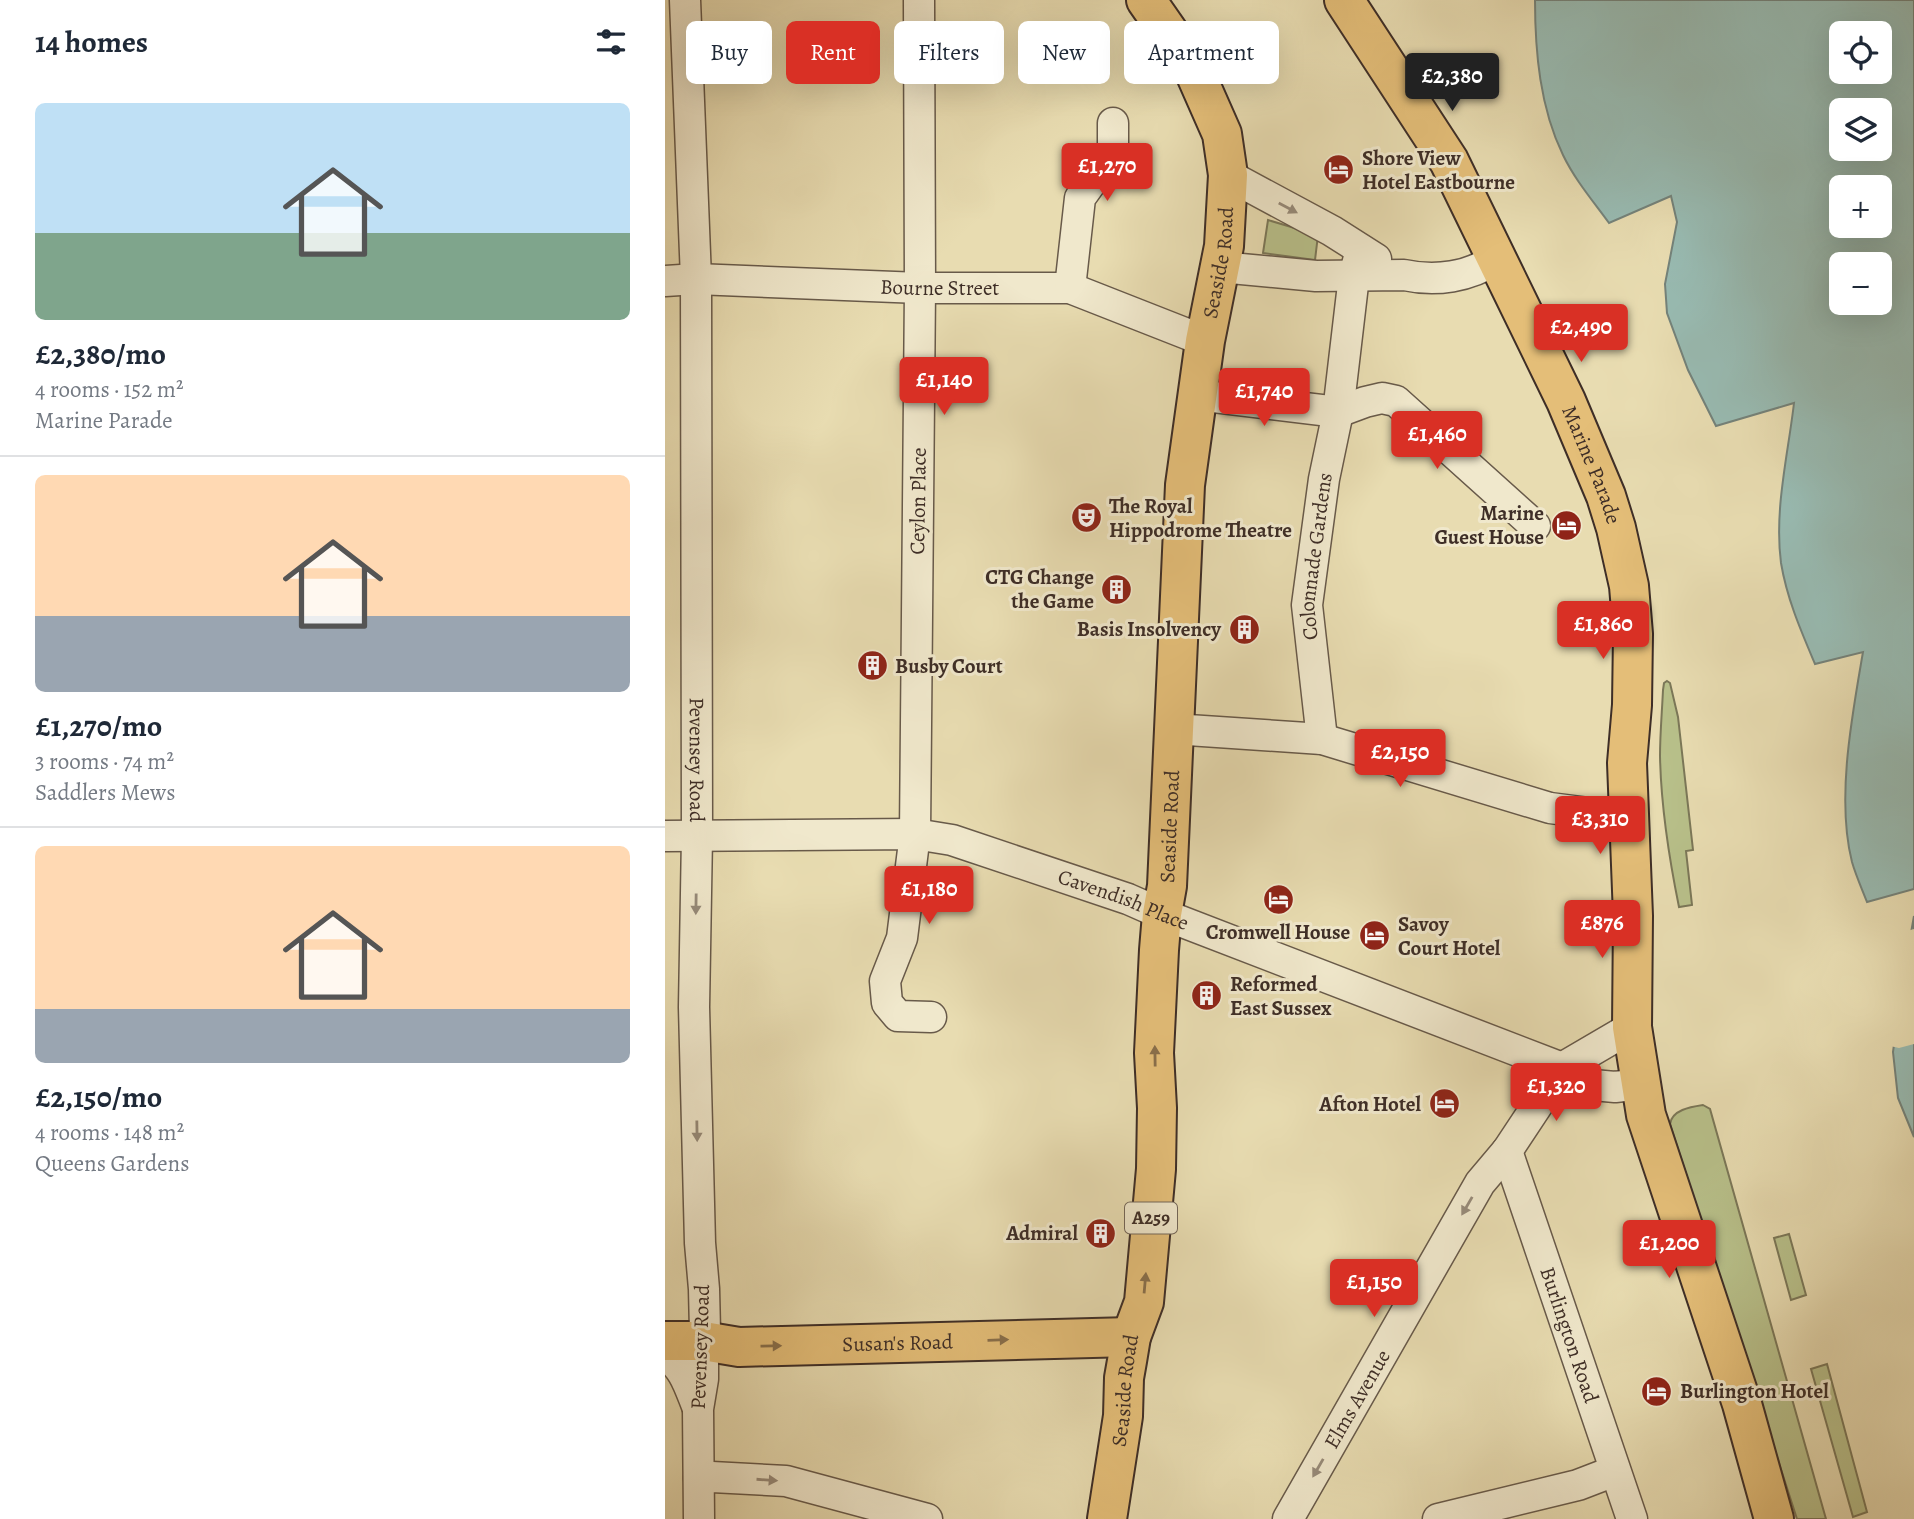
<!DOCTYPE html>
<html lang="en">
<head>
<meta charset="utf-8">
<style>
  :root { --surface:#fff; --page:#f2f2f3; --text:#1f2937; --muted:#747a83; --line:#e0e1e3; --accent:#d93025 }
  body { margin:0; font-family:Alegreya,serif; background:var(--page); color:var(--text); height:100vh; display:flex; flex-direction:column; font-size:26px; white-space:nowrap }
  * { box-sizing:border-box; margin:0 }
  p { font-size:23px; color:var(--muted) }
  .icon { flex:none; width:38px; height:38px; fill:none; stroke:currentColor; stroke-width:2; stroke-linecap:round; stroke-linejoin:round }
  .map { position:relative; flex:1; overflow:hidden }
  .sheet { display:flex; flex-direction:column; background:var(--surface); width:665px }
  .sheet>* { flex:none }
  .top-card { position:absolute; left:21px; top:21px; width:665px; height:63px; display:flex; gap:14px }
  .fabs { position:absolute; left:1164px; top:21px; display:grid; gap:14px }
  .fabs a { display:grid; place-items:center; width:63px; height:63px; border-radius:10px; background:var(--surface); box-shadow:0 7px 28px #0002; font-size:35px }
  .price { position:absolute; translate:-50% -60px; padding:0 16px; border-radius:7px; background:var(--accent); color:#fff; font-size:23px; line-height:46px; filter:drop-shadow(0 2px 4px #0008) }
  .price::after { content:''; position:absolute; left:50%; top:42px; width:21px; height:16px; margin-left:-10px; background:inherit; clip-path:polygon(0 0,100% 0,50% 100%) }
  .price.current { background:#222; color:#fff }
  ul { padding:0; list-style:none }
  li { display:grid; align-content:center; gap:14px; height:371px; padding:0 35px }
  li+li { border-top:2px solid var(--line) }
  li span { display:grid; place-items:center; height:217px; border-radius:10px; color:#555 }
  li>.icon { margin-inline-start:auto }
  span .icon { width:126px; height:126px; fill:#fffc; stroke-width:1 }
  li b { font-size:30px }
  h2 { display:flex; justify-content:space-between; align-items:center; height:84px; padding:0 35px; font-size:30px }
  .chip { padding:0 24px; border-radius:10px; background:var(--surface); box-shadow:0 7px 28px #0002; font-size:24px; line-height:63px }
  .chip.current { background:var(--accent); color:#fff }
  main { display:flex; flex:1; min-height:0 }
  .map>svg:first-child { display:block }
  .green { fill:#b8c08a; stroke:#7b7758; stroke-width:2 }
  .water { fill:#98bab1; stroke:#74827a; stroke-width:2; fill-rule:evenodd }
  .pier { fill:#e8dcb1 }
  .lines { fill:none; stroke-linecap:round; stroke-linejoin:round }
  .minor-casing { stroke:#685a4a; stroke-width:33 }
  .major-casing { stroke:#3e2e27; stroke-width:42 }
  .minor { stroke:#f0e8cc; stroke-width:30 }
  .major { stroke:#e4be78; stroke-width:38 }
  .oneway { fill:#978b7a }
  .oneway2 { fill:#896f4b }
  .labels { text-anchor:middle; dominant-baseline:central; stroke-width:6; stroke-linejoin:round; paint-order:stroke }
  .shield { fill:#f0e8cc; stroke:#736658; stroke-width:2 }
  .shield-label { font-size:19px; font-weight:bold; fill:#3e2e27 }
  .poi-label { font-size:21px; font-weight:bold; fill:#3e2e27; stroke:#f0e8cc; text-anchor:start }
  .street-label { font-size:21px; fill:#3e2e27; stroke:#f0e8cc }
</style>
</head>
<body>
<main>
<section class="sheet">
<h2>14 homes<svg class="icon" aria-label="filters" viewBox="0 0 24 24"><path d="M4 7h16M4 17h16"/><circle cx="9" cy="7" r="2"/><circle cx="15" cy="17" r="2"/></svg></h2>
<ul>
<li><span style="background:linear-gradient(#bfe0f5 60%,#7fa58c 0)"><svg class="icon" aria-label="home" viewBox="0 0 24 24"><path d="M3 11l9-7 9 7M6 9v11h12V9"/></svg></span><div><b>£2,380/mo</b><p>4 rooms · 152 m²</p><p>Marine Parade</p></div></li>
<li><span style="background:linear-gradient(#ffd9b3 65%,#9aa5b1 0)"><svg class="icon" aria-label="home" viewBox="0 0 24 24"><path d="M3 11l9-7 9 7M6 9v11h12V9"/></svg></span><div><b>£1,270/mo</b><p>3 rooms · 74 m²</p><p>Saddlers Mews</p></div></li>
<li><span style="background:linear-gradient(#ffd9b3 75%,#9aa5b1 0)"><svg class="icon" aria-label="home" viewBox="0 0 24 24"><path d="M3 11l9-7 9 7M6 9v11h12V9"/></svg></span><div><b>£2,150/mo</b><p>4 rooms · 148 m²</p><p>Queens Gardens</p></div></li>
</ul>
</section>
<div class="map">
<svg width="1249" height="1519" viewBox="0 0 1249 1519">
  <rect width="100%" height="100%" fill="#e8dcb1"/>
  <filter id="stains"><feTurbulence type="fractalNoise" baseFrequency=".00286" numOctaves="4"/><feColorMatrix values="0 0 0 0 .2 0 0 0 0 .09 0 0 0 0 .02 0 0 0 .5 -.17"/></filter>
  <radialGradient id="worn" r=".72"><stop offset=".6" stop-color="#630" stop-opacity="0"/><stop offset="1" stop-color="#630" stop-opacity=".3"/></radialGradient>
  <g class="green">
    <path d="M603,220l50,15 -3,25 -52,-7z"/>
    <path d="M1002,681l3,2 8,34 15,133 -7,1 6,54 -13,2c-10,-49 -18,-100 -19,-151 0,-22 2,-44 3,-66l1,-7z"/>
    <path d="M1038,1105l7,4 116,410h-29l-127,-395c2,-14 20,-17 33,-19z"/>
    <path d="M1124,1234l17,61 -15,5 -17,-62z"/>
    <path d="M1162,1364l40,148 -14,5 -42,-148z"/>
  </g>
  <g class="water">
    <path d="M870,0h379v889l-47,13c-5,-13 -11,-26 -15,-40 -16,-63 0,-146 11,-210l-48,12c-14,-33 -28,-65 -34,-101 -7,-53 7,-108 13,-160l-78,23 -28,-56 -21,-57 -2,-29 12,-62 -6,-26 -62,27c-16,-22 -34,-43 -46,-68 -23,-47 -28,-103 -28,-155zM1176,33h38v39h-38zM1176,110h38v39h-38zM1176,187h38v39h-38zM1176,264h38v39h-38z"/>
    <path d="M1249,916v221l-16,-39 -5,-46 10,-74z"/>
  </g>
  <path class="pier" d="M1249,929v115l-15,4 -9,-2 9,-69 8,-46z"/>
  <g class="lines">
    <defs>
      <g id="minor">
        <path id="s1" d="M20,0l11,279 1,557 -3,171 6,236 4,46 1,42 -2,10v38l-5,30 1,110"/>
        <path d="M254,0l1,288 -5,546 -13,104 -17,43 2,22 11,13 33,1"/>
        <path d="M563,175l104,56 44,28"/>
        <path d="M555,267l96,9 88,-1c32,7 65,2 92,-16"/>
        <path id="s2" d="M0,281l31,-2 224,9h150l135,53"/>
        <path d="M405,288l10,-90 33,-46v-29"/>
        <path d="M532,395l141,17 27,-10 17,-4 14,3 139,125"/>
        <path d="M508,729l149,10 228,69 78,10"/>
        <path id="s3" d="M657,739l-15,-134 17,-126 14,-67 16,-136 7,-26"/>
        <path id="s4" d="M0,836l250,-2 37,6 176,59 34,15 400,154 -55,83 -27,32 -192,336"/>
        <path d="M967,1027l-70,41 31,17 22,2 26,-3"/>
        <path id="s5" d="M842,1151l125,368"/>
        <path d="M0,1355c19,12 24,31 32,51"/>
        <path d="M34,1478l13,-1 74,4 141,38"/>
        <path d="M773,1519l140,-34 26,-10 10,-7"/>
      </g>
      <g id="major">
        <path id="s6" d="M679,0l105,161 117,240 40,95 10,32 13,58 4,48 -1,71 -5,58 6,153 -1,111 14,88 96,289 32,115"/>
        <path id="s7" d="M0,1341h38l36,6 392,-10"/>
        <path id="s8" d="M442,1519l16,-103 1,-38 3,-17 4,-24 13,-35 12,-133 1,-61 -3,-55 5,-103 3,-36 5,-28 18,-401 20,-144 19,-95 4,-71 -6,-41 -30,-68 -46,-66"/>
      </g>
    </defs>
    <use href="#minor" class="minor-casing"/>
    <use href="#major" class="major-casing"/>
    <use href="#minor" class="minor"/>
    <use href="#major" class="major"/>
  </g>
  <defs><path id="oneway-solid" d="M-6-.8H1V-3.2L6.5 0L1 3.2V.8H-6Z" transform="scale(1.75)"/></defs>
  <g class="oneway">
    <use href="#oneway-solid" transform="translate(623 208) rotate(28)"/>
    <use href="#oneway-solid" transform="translate(31 904) rotate(91)"/>
    <use href="#oneway-solid" transform="translate(32 1131) rotate(89)"/>
    <use href="#oneway-solid" transform="translate(802 1206) rotate(120)"/>
    <use href="#oneway-solid" transform="translate(653 1468) rotate(120)"/>
    <use href="#oneway-solid" transform="translate(102 1480) rotate(4)"/>
  </g>
  <g class="oneway2">
    <use href="#oneway-solid" transform="translate(490 1056) rotate(-91)"/>
    <use href="#oneway-solid" transform="translate(480 1283) rotate(-85)"/>
    <use href="#oneway-solid" transform="translate(333 1340) rotate(-2)"/>
    <use href="#oneway-solid" transform="translate(106 1346) rotate(-1)"/>
  </g>
  <defs>
    <symbol id="hotel-disc" viewBox="-11 -11 22 22"><circle r="9.5" fill="#8f2418" stroke="#f0e8cc"/><path d="M-6-4.5h1.5V1H6V5H4.5V3h-9V5H-6ZM-4 0a1.8 1.8 0 1 1 3.6 0ZM.5 0V-2.5h3Q6-2.5 6 0Z" fill="#fff"/></symbol>
    <symbol id="theatre-disc" viewBox="-11 -11 22 22"><circle r="9.5" fill="#8f2418" stroke="#f0e8cc"/><path d="M-5-5.5Q0-4 5-5.5V0Q5 5 0 6Q-5 5-5 0ZM-3.3-2.5H-1v1.5H-3.3ZM1-2.5H3.3v1.5H1ZM-2.8 1Q0 5.5 2.8 1Z" fill="#fff"/></symbol>
    <symbol id="building-disc" viewBox="-11 -11 22 22"><circle r="9.5" fill="#8f2418" stroke="#f0e8cc"/><path d="M-4-6H4V6H1V3H-1V6H-4ZM-2.5-4.3h1.7v1.8h-1.7ZM.8-4.3h1.7v1.8H.8ZM-2.5-1h1.7V.8h-1.7ZM.8-1h1.7V.8H.8Z" fill="#fff"/></symbol>
  </defs>
  <g fill-rule="evenodd">
    <use href="#hotel-disc" x="656" y="152" width="35" height="35"/>
    <use href="#theatre-disc" x="404" y="500" width="35" height="35"/>
    <use href="#hotel-disc" x="884" y="508" width="35" height="35"/>
    <use href="#building-disc" x="434" y="572" width="35" height="35"/>
    <use href="#building-disc" x="562" y="612" width="35" height="35"/>
    <use href="#building-disc" x="190" y="648" width="35" height="35"/>
    <use href="#hotel-disc" x="596" y="882" width="35" height="35"/>
    <use href="#hotel-disc" x="692" y="918" width="35" height="35"/>
    <use href="#building-disc" x="524" y="978" width="35" height="35"/>
    <use href="#hotel-disc" x="762" y="1086" width="35" height="35"/>
    <use href="#building-disc" x="418" y="1216" width="35" height="35"/>
    <use href="#hotel-disc" x="974" y="1374" width="35" height="35"/>
  </g>
  <g class="labels">
    <rect class="shield" x="460" y="1202.5" width="52" height="31" rx="5"/>
    <g class="shield-label">
      <text x="486" y="1218">A259</text>
    </g>
    <g class="poi-label">
      <text x="697" y="158">Shore View<tspan x="697" dy="24">Hotel Eastbourne</tspan></text>
      <text x="444" y="506">The Royal<tspan x="444" dy="24">Hippodrome Theatre</tspan></text>
      <text x="879" y="513" text-anchor="end">Marine<tspan x="879" dy="24">Guest House</tspan></text>
      <text x="429" y="577" text-anchor="end">CTG Change<tspan x="429" dy="24">the Game</tspan></text>
      <text x="556" y="629" text-anchor="end">Basis Insolvency</text>
      <text x="230" y="666">Busby Court</text>
      <text x="733" y="924">Savoy<tspan x="733" dy="24">Court Hotel</tspan></text>
      <text x="613" y="932" text-anchor="middle">Cromwell House</text>
      <text x="565" y="984">Reformed<tspan x="565" dy="24">East Sussex</tspan></text>
      <text x="756" y="1104" text-anchor="end">Afton Hotel</text>
      <text x="413" y="1233" text-anchor="end">Admiral</text>
      <text x="1015" y="1391">Burlington Hotel</text>
    </g>
    <g class="street-label">
      <text stroke="none"><textPath href="#s8" startOffset="1265">Seaside Road</textPath></text>
      <text stroke="none"><textPath href="#s2" startOffset="275">Bourne Street</textPath></text>
      <text stroke="none"><textPath href="#s6" startOffset="528">Marine Parade</textPath></text>
      <text transform="translate(253 501) rotate(-89)">Ceylon Place</text>
      <text stroke="none"><textPath href="#s3" startOffset="184">Colonnade Gardens</textPath></text>
      <text stroke="none"><textPath href="#s1" startOffset="760">Pevensey Road</textPath></text>
      <text stroke="none"><textPath href="#s8" startOffset="698">Seaside Road</textPath></text>
      <text stroke="none"><textPath href="#s4" startOffset="469">Cavendish Place</textPath></text>
      <text stroke="none"><textPath href="#s5" startOffset="194">Burlington Road</textPath></text>
      <text stroke="none"><textPath href="#s7" startOffset="233">Susan's Road</textPath></text>
      <text transform="translate(35 1347) rotate(-88)">Pevensey Road</text>
      <text stroke="none"><textPath href="#s8" startOffset="130">Seaside Road</textPath></text>
      <text transform="translate(692 1399) rotate(-60)">Elms Avenue</text>
    </g>
  </g>
  <rect width="100%" height="100%" filter="url(#stains)"/>
  <rect width="100%" height="100%" fill="url(#worn)"/>
</svg>
<div class="fabs">
<a><svg class="icon" aria-label="locate" viewBox="0 0 24 24"><circle cx="12" cy="12" r="6"/><path d="M12 2v4M12 18v4M2 12h4M18 12h4"/></svg></a>
<a><svg class="icon" aria-label="layers" viewBox="0 0 24 24"><path d="M12 4l9 5-9 5-9-5zM3 14l9 5 9-5"/></svg></a>
<a>+</a>
<a>−</a>
</div>
<b class="price current" style="left:787px;top:113px">£2,380</b>
<b class="price" style="left:442px;top:203px">£1,270</b>
<b class="price" style="left:916px;top:364px">£2,490</b>
<b class="price" style="left:279px;top:417px">£1,140</b>
<b class="price" style="left:599px;top:428px">£1,740</b>
<b class="price" style="left:772px;top:471px">£1,460</b>
<b class="price" style="left:938px;top:661px">£1,860</b>
<b class="price" style="left:735px;top:789px">£2,150</b>
<b class="price" style="left:935px;top:856px">£3,310</b>
<b class="price" style="left:264px;top:926px">£1,180</b>
<b class="price" style="left:937px;top:960px">£876</b>
<b class="price" style="left:891px;top:1123px">£1,320</b>
<b class="price" style="left:1004px;top:1280px">£1,200</b>
<b class="price" style="left:709px;top:1319px">£1,150</b>
<div class="top-card">
<a class="chip">Buy</a>
<a class="chip current">Rent</a>
<a class="chip">Filters</a>
<a class="chip">New</a>
<a class="chip">Apartment</a>
</div>
</div>
</main>
</body>
</html>
